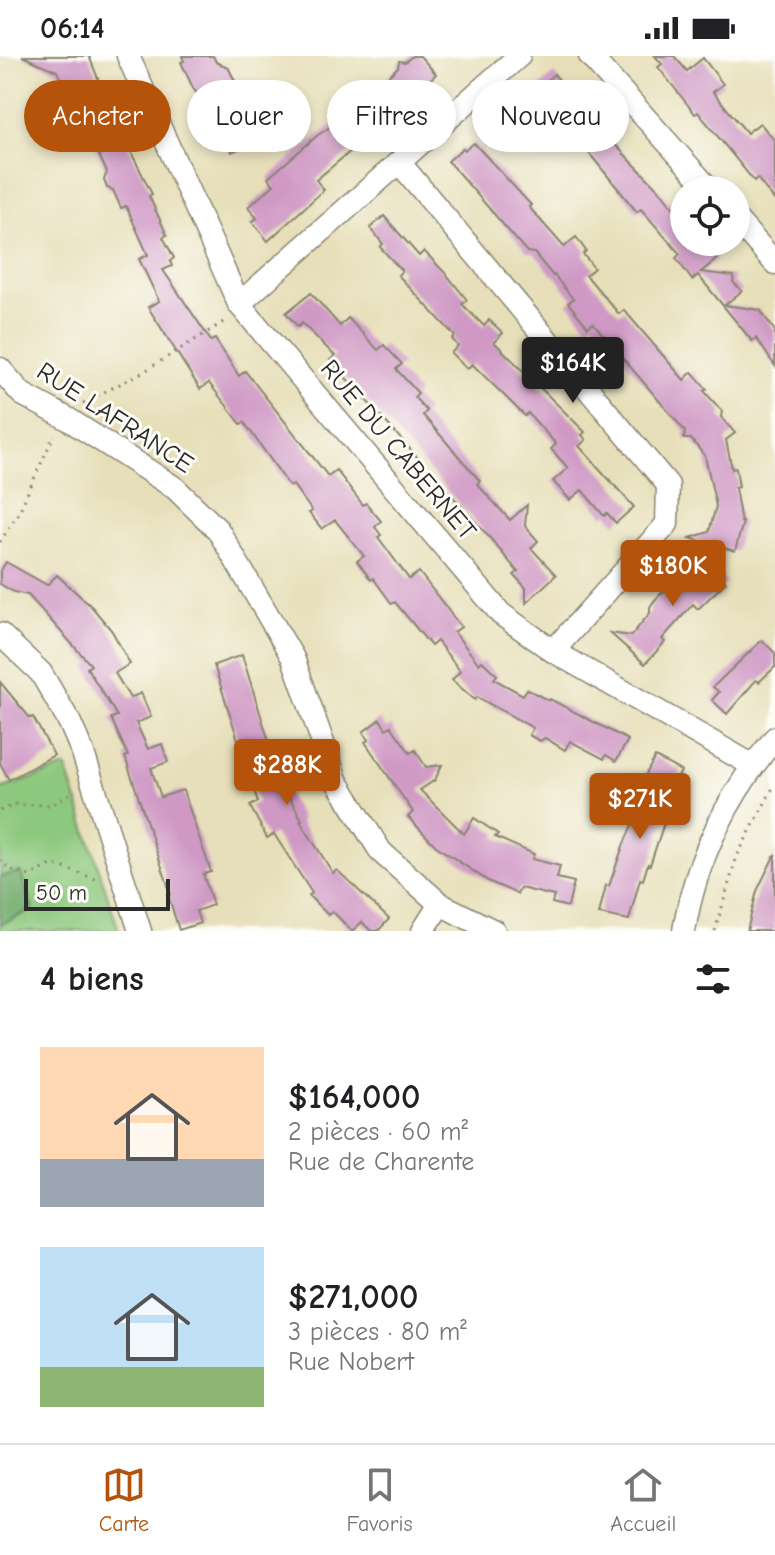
<!DOCTYPE html>
<html lang="fr">
<head>
<meta charset="utf-8">
<style>
  :root { --surface:#fff; --page:#f2f2f2; --text:#202124; --muted:#757577; --line:#e0e0e0; --accent:#b45309 }
  body { margin:0; font-family:"Comic Neue",sans-serif; background:var(--page); color:var(--text); height:100vh; display:flex; flex-direction:column; font-size:30px; white-space:nowrap }
  * { box-sizing:border-box; margin:0 }
  p { font-size:26px; color:var(--muted) }
  .icon { flex:none; width:44px; height:44px; fill:none; stroke:currentColor; stroke-width:2; stroke-linecap:round; stroke-linejoin:round }
  .map { position:relative; height:875px; overflow:hidden }
  .details { display:flex; flex-direction:column; background:var(--surface); flex:1 }
  .details>* { flex:none }
  .banner { position:absolute; left:24px; top:24px; width:728px; height:72px; display:flex; gap:16px }
  .tools { position:absolute; left:670px; top:120px; display:grid; gap:16px }
  .tools a { display:grid; place-items:center; width:80px; height:80px; border-radius:50%; background:var(--surface); box-shadow:0 4px 12px #0003; font-size:40px }
  .scale { position:absolute; left:24px; bottom:20px; width:146px; box-sizing:border-box; padding-left:8px; border:4px solid #2b2b2b; border-top:0; font-size:22px; line-height:28px; white-space:nowrap; color:#2b2b2b; -webkit-text-stroke:6px #fdfcf7; paint-order:stroke }
  .price { position:absolute; translate:-50% -68px; padding:0 18px; border-radius:8px; background:var(--accent); color:#fff; font-size:26px; line-height:52px; filter:drop-shadow(0 2px 4px #0008) }
  .price::after { content:''; position:absolute; left:50%; top:48px; width:24px; height:18px; margin-left:-12px; background:inherit; clip-path:polygon(0 0,100% 0,50% 100%) }
  .price.active { background:#222; color:#fff }
  ul { padding:0; list-style:none }
  li { display:flex; align-items:center; gap:24px; height:200px; padding:0 40px }
  li span { display:grid; place-items:center; flex:none; width:224px; height:160px; border-radius:0px; color:#555 }
  li>.icon { margin-inline-start:auto }
  span .icon { width:96px; height:96px; fill:#fffc; stroke-width:1 }
  li b { font-size:34px }
  h2 { display:flex; justify-content:space-between; align-items:center; height:96px; padding:0 40px; font-size:34px }
  .chip { padding:0 28px; border-radius:36px; background:var(--surface); box-shadow:0 4px 12px #0003; font-size:28px; line-height:72px }
  .chip.active { background:var(--accent); color:#fff }
  .status { display:flex; justify-content:space-between; align-items:center; height:56px; padding:0 40px; background:var(--surface); direction:ltr }
  .status svg { height:22px; fill:currentColor }
  .dock { display:flex; justify-content:space-around; align-items:center; height:112px; border-top:2px solid var(--line); background:var(--surface); font-size:22px; color:var(--muted) }
  .dock a { display:grid; justify-items:center; gap:4px }
  .dock .active { color:var(--accent) }
  .map>svg:first-child { display:block }
  .green { fill:#8cc87d; stroke:#5c7a54; stroke-width:2 }
  .forest { fill:#71ac6c; stroke:#4e6c4c; stroke-width:2 }
  .building { fill:#cf98c5 }
  .lines { fill:none; stroke-linecap:round; stroke-linejoin:round }
  .street-casing { stroke:#898572; stroke-width:25 }
  .path { stroke:#898572; stroke-width:3; stroke-dasharray:2 6; stroke-linecap:butt }
  .street { stroke:#fff; stroke-width:22 }
  .labels { text-anchor:middle; dominant-baseline:central; stroke-width:6; stroke-linejoin:round; paint-order:stroke }
  .street-label { font-size:26px; fill:#2b2b2b; stroke:#fdfcf7 }
</style>
</head>
<body>
<div class="status"><b>06:14</b><svg viewBox="0 0 49 12"><path d="M0 12V9h3v3zM5 12V6h3v6zM10 12V3h3v9zM15 12V0h3v12zM26 1h20v11H26zM47 4h2v5h-2z"/></svg></div>
<div class="map">
<svg width="775" height="875" viewBox="0 0 775 875">
  <rect width="100%" height="100%" fill="#fdfcf7"/>
  <filter id="ink" filterUnits="userSpaceOnUse"><feTurbulence type="fractalNoise" baseFrequency=".0125" numOctaves="2"/><feDisplacementMap in="SourceGraphic" scale="16" xChannelSelector="R" yChannelSelector="G"/><feConvolveMatrix kernelMatrix="1 2 1 2 8 2 1 2 1" color-interpolation-filters="sRGB"/></filter>
  <filter id="wash" filterUnits="userSpaceOnUse"><feTurbulence type="fractalNoise" baseFrequency=".006" numOctaves="4" result="noise"/><feDisplacementMap in="SourceGraphic" scale="32" xChannelSelector="R" yChannelSelector="G"/><feGaussianBlur stdDeviation="1.8" result="paint"/><feColorMatrix in="noise" values="0 0 0 0 0 0 0 0 0 0 0 0 0 0 0 0 0 1.4 0 .05"/><feComposite in="paint" operator="in"/></filter>
  <g filter="url(#wash)">
    <rect width="100%" height="100%" fill="#e7dfb9"/>
    <path class="green" d="M66,711l53,164h-119v-6l33,-16 -13,-37 -20,5v-88z"/>
    <path class="forest" d="M20,816l13,37 -33,16v-48z"/>
    <g id="blocks">
      <g class="building">
        <path d="M22,0h67l24,60 39,78 -3,2 18,39 -4,2 11,21 -4,3 2,5 -9,4 48,71 4,-2 24,37 6,-5 83,105 8,-6 27,35 3,-2 15,18 -6,6 6,8 -3,2 31,42 10,-7 42,55 -7,5 25,32 3,-3 15,14 -3,4 29,16 4,-6 22,12 1,-2 78,41 -12,21 -10,-6 -2,4 -34,-18 -5,9 -20,-12 -5,3 -11,-6 4,-7 -56,-31 -2,3 -23,-20 8,-9 -23,-30 -6,5 -36,-44 -3,2 -19,-26 -2,2 -14,-19 7,-5 -29,-36 -13,9 -13,-16 3,-2 -19,-26 -3,2 -46,-65 -3,2 -32,-41 -9,6 -52,-82 11,-6 -20,-42 9,-4 -22,-49 -5,2 -8,-18 -6,-2 -3,-8 3,-8 -21,-44 -5,2 -9,-21 -6,-1 -4,-7 4,-9 -9,-21z"/>
        <path d="M182,0h31l3,6 12,5 35,71 -31,14 -9,-19 -6,-2 -8,-20 -16,-23 -12,-26 3,-1z"/>
        <path d="M412,0h8l16,18 -43,42 -77,64 8,10 -56,51 -16,-19 5,-4 -9,-11 26,-22 -6,-7 50,-43 21,-14v-6h6l21,-18 32,-30 1,-6 6,1z"/>
        <path d="M655,0h19l13,15 16,-13 20,26 -10,8 34,41 13,-10 15,18v60l-18,-23 -3,3 -56,-69 -3,2 -37,-47 4,-3z"/>
        <path d="M554,18l44,53 63,65 23,29v21h18l15,17 -16,13 33,4 -1,6 9,9 -17,14 35,5 15,21v35l-19,-28 -4,3 -54,-66 -6,5 -16,-22 4,-4 -39,-45 -4,3 -57,-70 -21,-19 -3,2 -22,-25 8,-7 -4,-5z"/>
        <path d="M474,87l57,62 -2,2 35,40 12,-10 10,14 -3,3 11,14 -8,7 33,39 5,-4 60,70 8,-8 15,17 -3,2 18,20 -1,6 14,16 -9,7 6,29 4,-1 3,19 -4,1 6,34h2l-8,29 -45,-13 19,-6 7,-26 -11,-50 -14,-17h-7l1,-8 -92,-108 -5,4 -20,-24 5,-4 -19,-24 -1,1 -19,-23 -7,-1 -79,-91 15,-13 2,2z"/>
        <path d="M384,160l35,40 5,-5 23,24 20,25 -5,4 22,22 5,-6 14,13 -9,9 91,90 -3,3 4,5 -7,6 55,61 -18,16 -9,-10 -3,3 -22,-26 -12,10 -17,-19 15,-13 -17,-19 5,-5 -28,-31 -3,3 -53,-52 -5,5 -16,-16 7,-7 -6,-7 3,-3 -57,-61 4,-4 -22,-24 3,-3 -13,-16z"/>
        <path d="M311,237l29,33 8,-8 30,32 6,-5 18,19 -6,5 22,24 -4,4 13,14 -4,4 57,66 -3,3 33,36 17,-15 -2,21 13,15 -7,7 25,27 -30,28v-15l-12,-13 4,-3 -28,-34 -160,-178 5,-4 -33,-33 -4,4 -12,-14z"/>
        <path d="M698,499l28,27 -28,27 -5,-5 -31,35 3,3 -20,22 -35,-31 21,3 19,-23v-6l4,-6z"/>
        <path d="M6,506l41,23 10,-10 35,32 20,24 18,33 -15,9 15,25 11,-5 10,24 -15,6 12,26 14,-5 6,18 -17,6 10,29 22,-7 28,82 -8,2 10,31 -17,6 4,12 -21,7 -11,-35 3,-1 -46,-137 3,-1 -17,-38 6,-2 -30,-48 4,-3 -63,-70 -14,-3 -14,-8v-12z"/>
        <path d="M762,584l13,13v14l-16,15 -3,-2 -29,34 -15,-14 7,-8 -6,-5z"/>
        <path d="M242,599l30,96 13,38 17,31 -2,1 33,52 4,-3 52,49 -11,12h-7l-9,-9 -10,9 -20,-20 -4,4 -19,-19 3,-3 -38,-59 -7,4 -17,-32 8,-4 -44,-137z"/>
        <path d="M0,626l30,36 3,-1 21,38 -45,25 -9,-17z"/>
        <path d="M380,663l6,10 5,-3 19,27 5,-3 11,17 16,-2 -7,15 -15,10 44,44 10,-16 24,16 -3,3 39,17 -2,5 28,7 -3,12 17,4 -6,25 -16,-4 2,-7 -34,-8 -3,6 -29,-13 -52,-35 -28,-29 5,-5 -48,-70 4,-2 -6,-8z"/>
        <path d="M655,701l26,14 -17,38 4,2 -18,54 -2,-1 -5,16 -3,-1 -11,41 -30,-6 7,-29 3,1 14,-40 25,-58 -7,-4z"/>
        <path d="M775,798v77h-28l10,-40z"/>
      </g>
    </g>
  </g>
  <g filter="url(#ink)">
    <use href="#blocks" fill-opacity="0" stroke="#898572" stroke-width="2"/>
    <g class="lines">
      <defs>
        <g id="street">
          <path d="M128,0l111,248 262,310 52,37 199,114"/>
          <path d="M590,0l120,134"/>
          <path d="M399,106l269,323 -1,39 -114,127"/>
          <path d="M736,163l39,44"/>
          <path d="M239,248l280,-248"/>
          <path d="M0,313l22,25 46,25 107,69 43,42 75,128 43,122 45,72 59,52 54,27"/>
          <path d="M0,578l41,39 29,50 13,30 57,178"/>
          <path d="M423,875l17,-27"/>
          <path d="M684,875c11,-71 45,-138 91,-193"/>
        </g>
      </defs>
      <use href="#street" class="street-casing"/>
      <g class="path">
        <path d="M83,347l62,-32 80,-50"/>
        <path d="M0,486l18,-28 36,-79"/>
        <path d="M0,755l16,-7 36,1 23,-14"/>
        <path d="M0,804l9,9 21,7 23,-12 48,17"/>
        <path d="M715,875l22,-75 38,-72"/>
      </g>
      <use href="#street" class="street"/>
    </g>
  </g>
  <g class="labels">
    <g class="street-label">
      <text transform="translate(115 362) rotate(33)">RUE LAFRANCE</text>
      <text transform="translate(398 394) rotate(50)">RUE DU CABERNET</text>
    </g>
  </g>
</svg>
<div class="tools">
<a><svg class="icon" aria-label="locate" viewBox="0 0 24 24"><circle cx="12" cy="12" r="6"/><path d="M12 2v4M12 18v4M2 12h4M18 12h4"/></svg></a>
</div>
<div class="scale">50 m</div>
<b class="price active" style="left:573px;top:349px">$164K</b>
<b class="price" style="left:673px;top:552px">$180K</b>
<b class="price" style="left:287px;top:751px">$288K</b>
<b class="price" style="left:640px;top:785px">$271K</b>
<div class="banner">
<a class="chip active">Acheter</a>
<a class="chip">Louer</a>
<a class="chip">Filtres</a>
<a class="chip">Nouveau</a>
</div>
</div>
<section class="details">
<h2>4 biens<svg class="icon" aria-label="filters" viewBox="0 0 24 24"><path d="M4 7h16M4 17h16"/><circle cx="9" cy="7" r="2"/><circle cx="15" cy="17" r="2"/></svg></h2>
<ul>
<li><span style="background:linear-gradient(#ffd9b3 70%,#9aa5b1 0)"><svg class="icon" aria-label="home" viewBox="0 0 24 24"><path d="M3 11l9-7 9 7M6 9v11h12V9"/></svg></span><div><b>$164,000</b><p>2 pièces · 60 m²</p><p>Rue de Charente</p></div></li>
<li><span style="background:linear-gradient(#bfe0f5 75%,#8fb573 0)"><svg class="icon" aria-label="home" viewBox="0 0 24 24"><path d="M3 11l9-7 9 7M6 9v11h12V9"/></svg></span><div><b>$271,000</b><p>3 pièces · 80 m²</p><p>Rue Nobert</p></div></li>
</ul>
</section>
<nav class="dock">
<a class="active"><svg class="icon" aria-label="map" viewBox="0 0 24 24"><path d="M3 6l6-2 6 2 6-2v14l-6 2-6-2-6 2zM9 4v14M15 6v14"/></svg>Carte</a>
<a><svg class="icon" aria-label="saved" viewBox="0 0 24 24"><path d="M7 4h10v16l-5-4-5 4z"/></svg>Favoris</a>
<a><svg class="icon" aria-label="home" viewBox="0 0 24 24"><path d="M3 11l9-7 9 7M6 9v11h12V9"/></svg>Accueil</a>
</nav>
</body>
</html>
